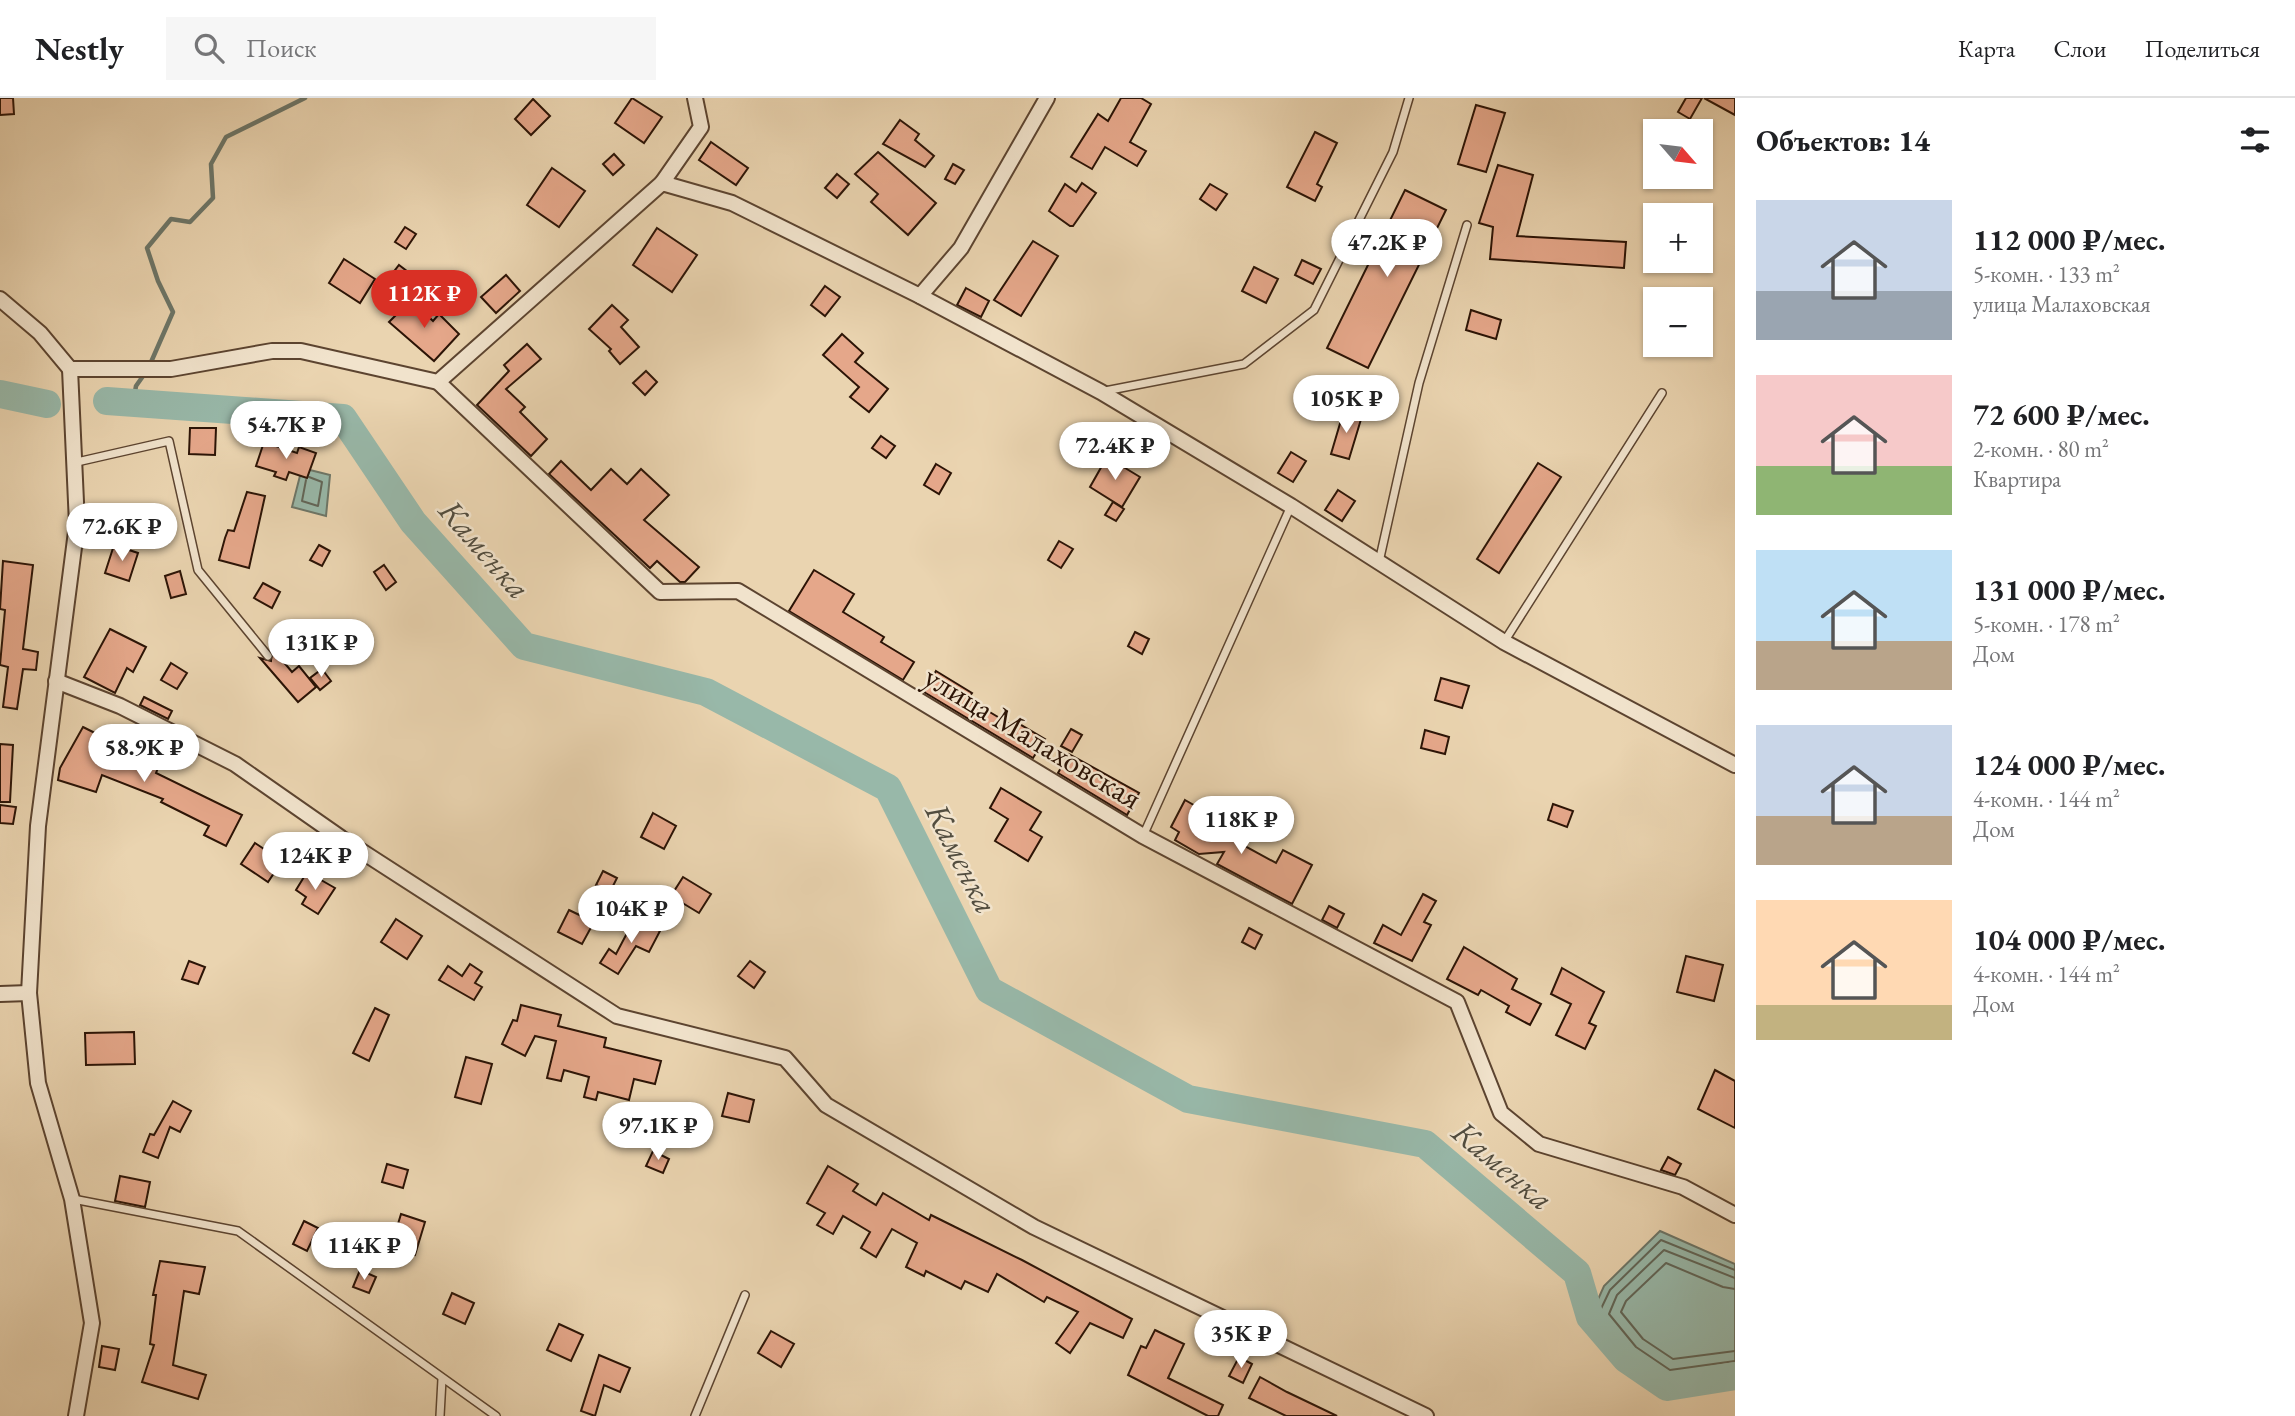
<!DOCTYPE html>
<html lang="ru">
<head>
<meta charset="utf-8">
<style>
  :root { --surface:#fff; --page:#f6f6f6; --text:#202124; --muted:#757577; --line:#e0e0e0; --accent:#d93025 }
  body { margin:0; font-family:"EB Garamond",serif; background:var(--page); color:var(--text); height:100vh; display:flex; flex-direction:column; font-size:26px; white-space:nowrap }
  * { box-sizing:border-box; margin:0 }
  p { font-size:23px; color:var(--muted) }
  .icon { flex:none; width:38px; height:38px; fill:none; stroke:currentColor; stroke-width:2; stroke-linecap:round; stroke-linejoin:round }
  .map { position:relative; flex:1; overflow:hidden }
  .details { display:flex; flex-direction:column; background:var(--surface); width:560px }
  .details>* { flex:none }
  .needle { width:46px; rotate:118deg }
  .tools { position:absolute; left:1643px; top:21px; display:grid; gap:14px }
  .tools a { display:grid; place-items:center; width:70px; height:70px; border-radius:0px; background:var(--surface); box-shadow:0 2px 5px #0004; font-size:35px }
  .price { position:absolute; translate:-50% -60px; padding:0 16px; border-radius:24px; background:#fff; color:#222; font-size:23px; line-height:46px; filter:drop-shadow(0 2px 4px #0008) }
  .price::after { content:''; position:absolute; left:50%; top:42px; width:21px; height:16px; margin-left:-10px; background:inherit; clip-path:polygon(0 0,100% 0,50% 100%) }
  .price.current { background:var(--accent); color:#fff }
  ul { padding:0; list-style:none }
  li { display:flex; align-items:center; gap:21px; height:175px; padding:0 21px }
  li span { display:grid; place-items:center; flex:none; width:196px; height:140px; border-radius:0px; color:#555 }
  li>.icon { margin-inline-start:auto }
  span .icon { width:84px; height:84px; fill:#fffc; stroke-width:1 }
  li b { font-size:30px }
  h2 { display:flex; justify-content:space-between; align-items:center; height:84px; padding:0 21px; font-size:30px }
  header { display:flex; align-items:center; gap:42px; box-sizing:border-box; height:98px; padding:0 35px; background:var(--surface); border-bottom:2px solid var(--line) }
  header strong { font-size:33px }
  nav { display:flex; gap:38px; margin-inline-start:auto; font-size:24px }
  .search { width:490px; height:63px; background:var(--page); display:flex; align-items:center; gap:18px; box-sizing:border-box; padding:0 24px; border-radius:0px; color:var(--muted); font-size:26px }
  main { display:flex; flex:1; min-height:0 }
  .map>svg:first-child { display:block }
  .water { fill:#98b8a9; stroke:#6d7668; stroke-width:2 }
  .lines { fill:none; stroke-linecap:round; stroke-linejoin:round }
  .shore { stroke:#626658; stroke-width:2 }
  .stream { stroke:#6d7668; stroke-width:4.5 }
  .river { stroke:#98b8a9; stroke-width:28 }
  .building { fill:#e5a78a; stroke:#2c1406; stroke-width:2 }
  .lane-casing { stroke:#5c4430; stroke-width:10 }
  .street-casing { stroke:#5c4430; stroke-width:18 }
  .lane { stroke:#f1e3cc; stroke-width:7 }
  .street { stroke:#f1e3cc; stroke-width:14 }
  .labels { text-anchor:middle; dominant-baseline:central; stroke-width:5; stroke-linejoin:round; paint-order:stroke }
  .street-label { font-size:32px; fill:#2c1406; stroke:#f1e3cc }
  .water-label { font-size:33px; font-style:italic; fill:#524d3f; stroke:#f1e3cc }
</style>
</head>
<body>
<header>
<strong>Nestly</strong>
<div class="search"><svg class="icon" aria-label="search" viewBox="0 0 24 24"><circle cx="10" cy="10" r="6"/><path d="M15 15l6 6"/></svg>Поиск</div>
<nav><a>Карта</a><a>Слои</a><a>Поделиться</a></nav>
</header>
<main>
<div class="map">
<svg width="1735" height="1318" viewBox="0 0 1735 1318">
  <rect width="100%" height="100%" fill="#ead4b0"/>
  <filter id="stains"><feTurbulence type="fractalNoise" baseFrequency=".00286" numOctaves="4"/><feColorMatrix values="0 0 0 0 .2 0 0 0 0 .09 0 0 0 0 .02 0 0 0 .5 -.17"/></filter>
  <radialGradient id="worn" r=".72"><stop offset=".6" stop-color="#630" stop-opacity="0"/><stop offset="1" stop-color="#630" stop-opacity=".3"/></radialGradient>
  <g class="water">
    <path d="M302,370l28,7 -4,41 -34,-9z"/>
    <path d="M1660,1133l75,33v112l-68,11 -41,-28 -36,-42 14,-31z"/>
  </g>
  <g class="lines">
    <g class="shore">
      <path d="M306,382l-4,21 16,5 4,-24 -13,-5"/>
      <path d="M1735,1172l-74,-30 -51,50 -12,25 32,39 38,25 67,-9"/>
      <path d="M1735,1180l-71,-28 -47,45 -8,19 27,33 34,23 65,-9"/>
      <path d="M1735,1191l-12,-2 -57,-24 -40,38 -5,11 22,27 30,20 62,-8"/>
    </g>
    <path class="stream" d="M133,305l3,-17 12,-17 25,-57 -15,-31 -11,-33 24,-29 19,3 23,-24 -2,-34 15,-27 79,-39"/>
    <g class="river">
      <path d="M0,296l47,10"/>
      <path d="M107,303l236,17 70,104 111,124 182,46 182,96 101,202 199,109 237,45 152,129 13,44 36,42 41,28 68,-11"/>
    </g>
  </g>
  <g class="building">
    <path d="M0,0h13l1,16 -14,1z"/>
    <path d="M632,0l30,19 -18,26 -29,-20z"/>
    <path d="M1121,0h20l10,6 -21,38 16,9 -9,15 -32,-19 -13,22 -21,-12 27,-43 10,7z"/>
    <path d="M1686,0h16l-12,21 -12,-7z"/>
    <path d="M1704,0h31v17z"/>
    <path d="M533,1l17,17 -19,19 -16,-16z"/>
    <path d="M1476,7l29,8 -19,59 -28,-8z"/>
    <path d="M900,22l19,14 -4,6 19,16 -9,11 -42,-23z"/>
    <path d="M1315,34l22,11 -20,41 5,3 -7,14 -28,-14z"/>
    <path d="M711,44l37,26 -12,17 -37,-25z"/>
    <path d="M878,54l58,51 -28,32 -37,-33 7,-8 -23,-20z"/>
    <path d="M614,56l10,11 -11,10 -10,-11z"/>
    <path d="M953,66l11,6 -9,14 -10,-5z"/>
    <path d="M1498,67l35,10 -16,61 109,6 -2,26 -134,-9 3,-32 -14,-4z"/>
    <path d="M552,70l33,23 -26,36 -32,-22z"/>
    <path d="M837,76l12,10 -12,14 -12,-10z"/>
    <path d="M1082,85l14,10 -23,33h-3l-21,-15 16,-27 11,8z"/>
    <path d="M1210,86l17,10 -11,16 -16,-11z"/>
    <path d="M1405,92l41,20 -78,158 -41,-20z"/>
    <path d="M405,129l11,7 -10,15 -11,-7z"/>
    <path d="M657,130l40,27 -25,37 -39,-27z"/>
    <path d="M1033,143l25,15 -37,60 -27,-16z"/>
    <path d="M344,161l31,20 -15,24 -31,-20z"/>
    <path d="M1302,162l19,9 -8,15 -18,-9z"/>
    <path d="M399,167l13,10 -14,18 -13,-10z"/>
    <path d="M1254,169l24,12 -12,24 -24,-12z"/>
    <path d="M506,177l14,16 -24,22 -15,-16z"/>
    <path d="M825,188l15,11 -15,19 -14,-11z"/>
    <path d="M966,190l23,13 -8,16 -24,-12z"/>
    <path d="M411,202l22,21 6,-7 20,20 -25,27 -45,-39z"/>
    <path d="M612,207l16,15 -7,7 18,20 -19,17 -11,-13 2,-2 -22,-20z"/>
    <path d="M1471,212l30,10 -5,19 -30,-9z"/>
    <path d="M842,236l21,19 -8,9 33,27 -19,23 -19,-15 9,-10 -36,-32z"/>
    <path d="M527,246l14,15 -35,30 19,18 -5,5 27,27 -16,17 -54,-51 32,-34 -5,-6z"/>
    <path d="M646,273l11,11 -12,13 -12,-12z"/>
    <path d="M1344,312l18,6 -13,43 -18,-5z"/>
    <path d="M190,330h26l-1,27 -26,-1z"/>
    <path d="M881,338l14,10 -9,12 -14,-10z"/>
    <path d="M264,344l33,11 2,-6 17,6 -9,25 -18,-6 -3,8 -12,-4 2,-4 -20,-6z"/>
    <path d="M1291,354l15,9 -13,21 -15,-9z"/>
    <path d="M1107,359l33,20 -18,30 -32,-20z"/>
    <path d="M561,363l30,29 20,-21 16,15 14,-15 28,26 -25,25 55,47 -14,15h-5l-23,-21 -7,7 -101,-94z"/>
    <path d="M1538,365l23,14 -62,96 -22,-14z"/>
    <path d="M936,366l15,9 -12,21 -15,-9z"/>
    <path d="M1338,392l17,11 -13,20 -17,-11z"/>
    <path d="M247,394l18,4 -16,72 -30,-8 6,-22 3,-8 6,1z"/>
    <path d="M1113,404l11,7 -8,12 -11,-6z"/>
    <path d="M1059,443l14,8 -12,19 -13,-8z"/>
    <path d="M114,447l24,8 -9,28 -24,-8z"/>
    <path d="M319,447l11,6 -8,15 -12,-6z"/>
    <path d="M3,463l30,4 -10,84 15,3 -2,18 -13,-1 -6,40 -14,-2 5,-40 -8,-2 5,-55 -5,-1z"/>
    <path d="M384,467l12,17 -10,8 -12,-18z"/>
    <path d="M814,472l40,24 -11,18 41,25 -3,5 33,20 -11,18 -114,-69z"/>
    <path d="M180,473l6,23 -15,4 -6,-22z"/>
    <path d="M263,485l17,9 -8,16 -18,-10z"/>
    <path d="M110,531l36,18 -13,25 -6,-4 -12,25 -31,-16z"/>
    <path d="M1135,534l14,7 -7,15 -14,-8z"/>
    <path d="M272,550l20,24 7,-6 17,21 -18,15 -38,-44 11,3z"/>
    <path d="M171,565l16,10 -10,16 -16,-9z"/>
    <path d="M322,571l9,12 -11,9 -10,-12z"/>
    <path d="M936,573l36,22 -4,6 45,27 3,-4 29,17 -12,19 -109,-66z"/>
    <path d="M1441,580l28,8 -7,22 -27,-8z"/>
    <path d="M144,599l28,14 -4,8 -28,-14z"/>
    <path d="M83,629l16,8 -5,11 36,15 3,-8 27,10 -4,10 86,42 -16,31 -22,-11 5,-9 -48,-24 2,-3 -61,-24 -6,17 -38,-12 2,-12z"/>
    <path d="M1071,631l11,6 -10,17 -11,-6z"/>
    <path d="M1425,632l24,7 -4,17 -24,-6z"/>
    <path d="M0,646l13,1 -3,57h-10z"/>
    <path d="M1069,656l70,39 -12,22 -69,-42z"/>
    <path d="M1001,690l40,24 -11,18 12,7 -14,24 -33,-20 13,-22 -18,-11z"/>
    <path d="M1185,702l19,11 -5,10 77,42 7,-13 29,15 -20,39 -75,-40 7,-12 -25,2 -24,-14 4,-8 -8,-5z"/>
    <path d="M1553,706l20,7 -6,16 -19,-7z"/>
    <path d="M0,707l16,2 -3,17 -13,-1z"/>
    <path d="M653,715l23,13 -12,23 -23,-12z"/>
    <path d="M255,745l27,18 -14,21 -27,-18z"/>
    <path d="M603,773l14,7 -7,14 -14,-7z"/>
    <path d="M307,774l28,16 -17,26 -16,-10 4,-7 -10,-7z"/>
    <path d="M683,779l28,17 -12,19 -28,-17z"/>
    <path d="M1423,796l13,7 -12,21 7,3 -19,36 -38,-18 9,-18 18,10z"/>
    <path d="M1329,808l15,8 -7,14 -15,-8z"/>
    <path d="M569,812l25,12 -12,22 -24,-12z"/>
    <path d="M635,820l25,13 -11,21 -13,-6 -18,28 -18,-11 9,-14 7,5z"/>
    <path d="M396,821l26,17 -15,23 -26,-17z"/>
    <path d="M1249,830l13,7 -7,14 -13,-7z"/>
    <path d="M1464,849l53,32 -5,10 29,15 -11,21 -24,-13 3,-6 -28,-16 -3,5 -31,-16z"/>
    <path d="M1686,858l37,9 -9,36 -37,-9z"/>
    <path d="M189,863l16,6 -7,17 -16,-5z"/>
    <path d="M750,863l15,11 -11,16 -16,-12z"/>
    <path d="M470,866l12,8 -7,11 7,4 -8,13 -35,-20 9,-14 14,10z"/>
    <path d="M1562,870l42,24 -15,31 7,3 -11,23 -29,-14 15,-31 -20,-10z"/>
    <path d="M521,907l40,10 -3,11 48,12 -2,9 57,14 -6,23 -21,-5 -5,21 -31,-8 -2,8 -12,-3 5,-20 -25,-7 -3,11 -14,-3 9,-37 -21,-5 -10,20 -23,-12 11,-24 4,1z"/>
    <path d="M375,910l14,7 -20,46 -16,-8z"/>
    <path d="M134,934l1,32 -49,1 -1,-32z"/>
    <path d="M466,959l26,7 -11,40 -26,-7z"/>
    <path d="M1715,972l20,11v47l-37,-19z"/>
    <path d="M728,995l26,7 -5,22 -27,-6z"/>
    <path d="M173,1003l18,10 -11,21 -10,-5 -12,31 -15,-6 7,-18 4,1z"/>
    <path d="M653,1053l16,8 -6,14 -17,-7z"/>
    <path d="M1668,1059l13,7 -6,11 -14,-5z"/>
    <path d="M387,1066l21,6 -5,18 -21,-6z"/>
    <path d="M828,1068l30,18 -5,7 23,14 7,-12 46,27 2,-5 91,45 110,59 -9,19 -33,-15 -20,30 -14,-10 22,-31 -31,-15 -3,5 -47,-28 -9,18 -23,-11 -4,8 -35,-18 -2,5 -18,-9 11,-24 -25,-14 -16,28 -15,-9 9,-16 -27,-16 -10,18 -16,-9 8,-12 -18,-10z"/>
    <path d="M120,1078l30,6 -5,25 -30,-6z"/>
    <path d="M401,1116l24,8 -10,33 -24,-8z"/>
    <path d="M304,1123l14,7 -11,23 -14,-7z"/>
    <path d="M360,1130l17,9 -8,16 -17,-9z"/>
    <path d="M160,1163l45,6 -6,27 -15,-3 -11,74 33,10 -8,24 -56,-17 12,-37 -4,-1 6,-49h-3z"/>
    <path d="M360,1172l16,7 -7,16 -16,-6z"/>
    <path d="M452,1195l22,10 -9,21 -22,-10z"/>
    <path d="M559,1226l24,11 -12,26 -24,-11z"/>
    <path d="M1155,1232l29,14 -16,34 55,27 -5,11h-10l-80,-41 13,-29 5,2z"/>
    <path d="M771,1233l23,13 -13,23 -23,-14z"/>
    <path d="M102,1248l17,3 -4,21 -16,-3z"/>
    <path d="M599,1257l31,13 -10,24 -16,-7 -9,31 -14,-5z"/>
    <path d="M1239,1259l13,7 -9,19 -14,-7z"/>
    <path d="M1260,1279l27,15 50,24h-51l-37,-18z"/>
  </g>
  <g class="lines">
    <defs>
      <g id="lane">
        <path d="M1105,293l139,-27 70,-54 79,-158 16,-54"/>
        <path d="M77,364l92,-21 29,129 70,86"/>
        <path d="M1379,464l40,-179 48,-158"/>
        <path d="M1504,544l158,-249"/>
        <path d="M1143,738l148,-330"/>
        <path d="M73,1101l165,32 258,185"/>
        <path d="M440,1318l2,-37"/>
        <path d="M695,1318l50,-121"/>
      </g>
      <g id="street">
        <path d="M662,85l39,-56 -6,-29"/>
        <path d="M920,198l41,-48 86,-150"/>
        <path d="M0,201l40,34 30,36"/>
        <path d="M70,271h101l101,-18h29l137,31 224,-199 70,20 188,93 181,96 190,114 213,136 231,123"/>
        <path d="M70,271l7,155 -39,302 -9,167 9,90 34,116 20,124 -16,93"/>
        <path d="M438,284l222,210 78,-1 405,245 314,166 44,111 38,31 144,43 52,28"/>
        <path d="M56,583l64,25 115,58 106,74 276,178 168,42 41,47 208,122 392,189"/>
        <path d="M0,896l29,-1"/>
      </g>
    </defs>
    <use href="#lane" class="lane-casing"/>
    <use href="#street" class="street-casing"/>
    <use href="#lane" class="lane"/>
    <use href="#street" class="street"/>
  </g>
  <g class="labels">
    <g class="street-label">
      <text transform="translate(1033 639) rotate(31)">улица Малаховская</text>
    </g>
    <g class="water-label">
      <text transform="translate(485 451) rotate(49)">Каменка</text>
      <text transform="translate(962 760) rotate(63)">Каменка</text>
      <text transform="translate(1503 1067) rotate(40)">Каменка</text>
    </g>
  </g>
  <rect width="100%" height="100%" filter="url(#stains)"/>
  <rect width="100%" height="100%" fill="url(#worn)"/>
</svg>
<div class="tools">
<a><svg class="needle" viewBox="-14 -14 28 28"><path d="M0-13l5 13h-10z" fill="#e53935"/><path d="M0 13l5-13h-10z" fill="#757577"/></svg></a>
<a>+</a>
<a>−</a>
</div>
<b class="price" style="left:1387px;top:181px">47.2K ₽</b>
<b class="price current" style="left:424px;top:232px">112K ₽</b>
<b class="price" style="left:1346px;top:337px">105K ₽</b>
<b class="price" style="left:286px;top:363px">54.7K ₽</b>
<b class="price" style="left:1115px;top:384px">72.4K ₽</b>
<b class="price" style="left:122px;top:465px">72.6K ₽</b>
<b class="price" style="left:321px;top:581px">131K ₽</b>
<b class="price" style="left:144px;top:686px">58.9K ₽</b>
<b class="price" style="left:1241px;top:758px">118K ₽</b>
<b class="price" style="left:315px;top:794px">124K ₽</b>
<b class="price" style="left:631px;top:847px">104K ₽</b>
<b class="price" style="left:658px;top:1064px">97.1K ₽</b>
<b class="price" style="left:364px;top:1184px">114K ₽</b>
<b class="price" style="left:1241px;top:1272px">35K ₽</b>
</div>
<section class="details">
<h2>Объектов: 14<svg class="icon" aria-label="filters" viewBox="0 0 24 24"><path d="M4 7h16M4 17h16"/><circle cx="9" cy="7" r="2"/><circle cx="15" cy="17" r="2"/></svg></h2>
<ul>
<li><span style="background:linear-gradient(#c9d6e8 65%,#9aa5b1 0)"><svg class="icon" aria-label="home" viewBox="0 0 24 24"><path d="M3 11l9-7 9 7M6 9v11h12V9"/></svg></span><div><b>112 000 ₽/мес.</b><p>5-комн. · 133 m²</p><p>улица Малаховская</p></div></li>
<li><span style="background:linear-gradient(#f6c9c9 65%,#8fb573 0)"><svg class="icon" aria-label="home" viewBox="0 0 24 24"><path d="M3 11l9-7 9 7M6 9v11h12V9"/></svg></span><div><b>72 600 ₽/мес.</b><p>2-комн. · 80 m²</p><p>Квартира</p></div></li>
<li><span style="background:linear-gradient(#bfe0f5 65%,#b9a48a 0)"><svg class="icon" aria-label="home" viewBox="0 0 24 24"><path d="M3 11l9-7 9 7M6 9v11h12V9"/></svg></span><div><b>131 000 ₽/мес.</b><p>5-комн. · 178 m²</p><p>Дом</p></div></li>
<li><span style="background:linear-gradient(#c9d6e8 65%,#b9a48a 0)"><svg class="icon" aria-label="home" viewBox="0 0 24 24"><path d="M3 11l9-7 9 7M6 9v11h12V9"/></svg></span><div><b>124 000 ₽/мес.</b><p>4-комн. · 144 m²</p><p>Дом</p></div></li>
<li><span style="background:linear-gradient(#ffd9b3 75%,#c2b280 0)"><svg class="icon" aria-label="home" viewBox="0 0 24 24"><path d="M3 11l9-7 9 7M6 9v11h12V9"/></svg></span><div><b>104 000 ₽/мес.</b><p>4-комн. · 144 m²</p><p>Дом</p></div></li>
</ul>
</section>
</main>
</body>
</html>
